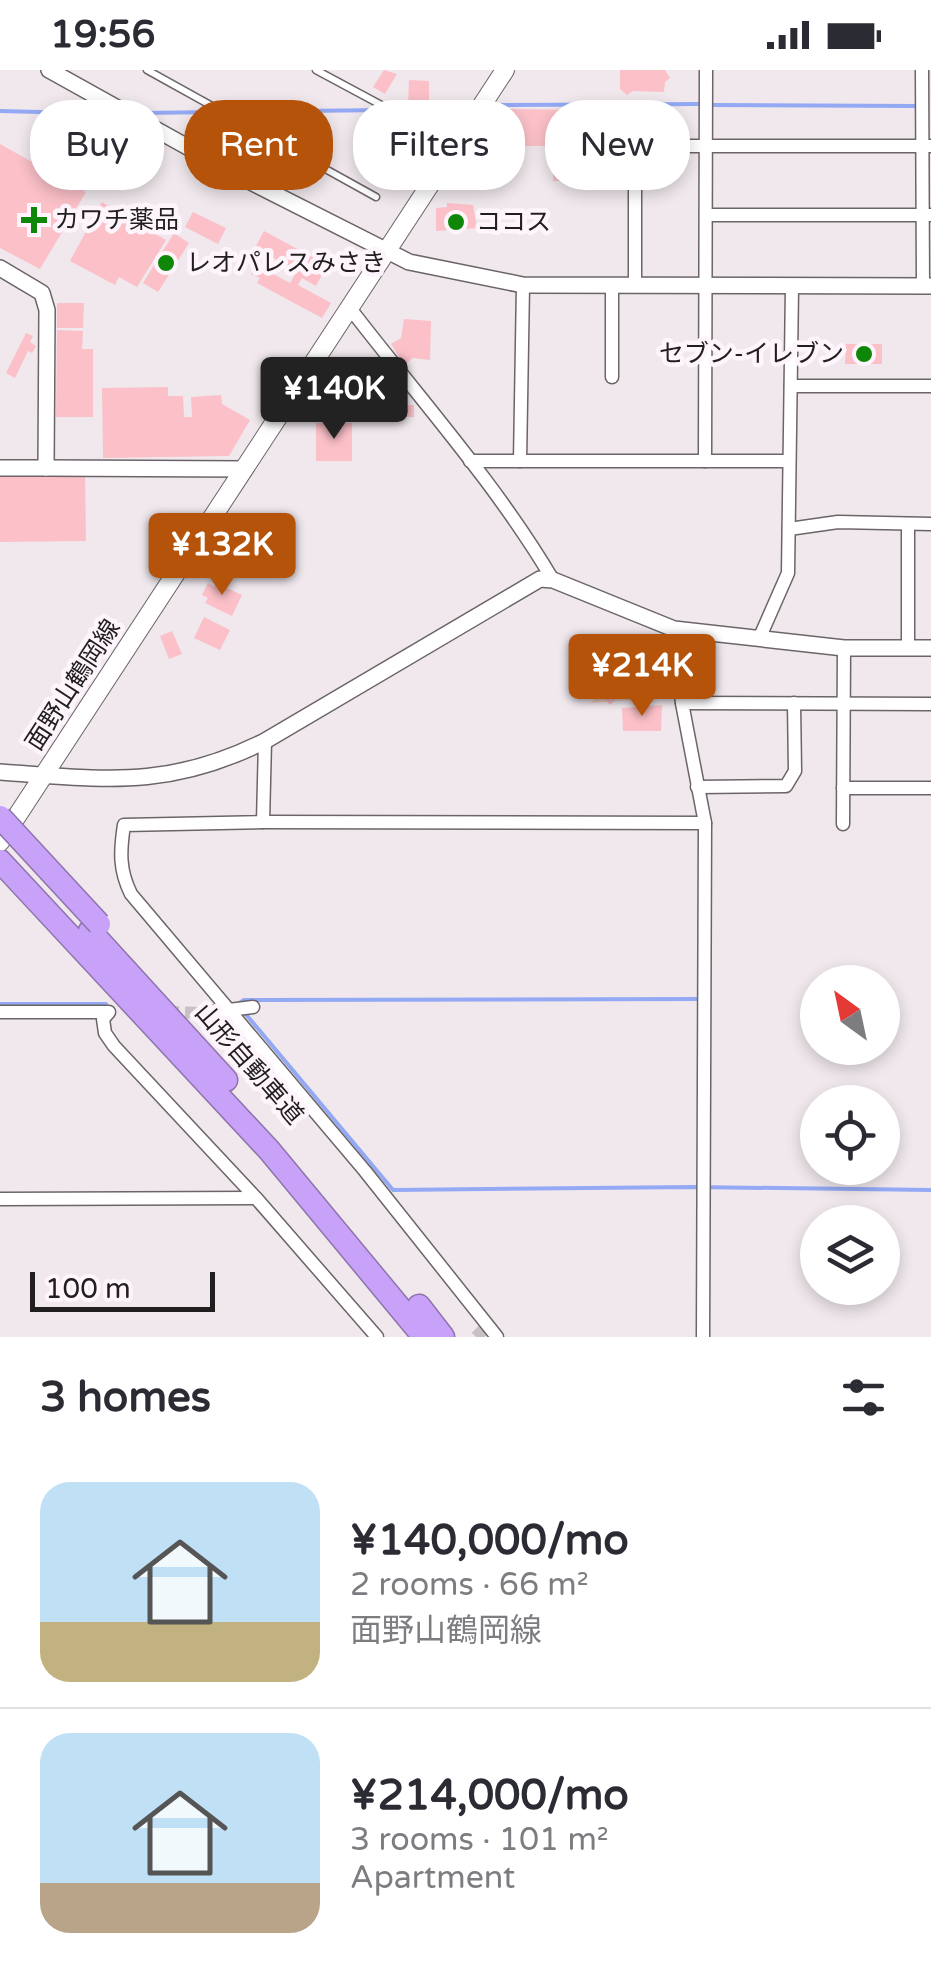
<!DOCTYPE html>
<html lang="en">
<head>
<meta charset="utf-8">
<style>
  :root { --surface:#fff; --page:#f2f2f3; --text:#2b2b33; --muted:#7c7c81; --line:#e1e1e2; --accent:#b45309 }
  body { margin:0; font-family:"Varela Round","Noto Sans JP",sans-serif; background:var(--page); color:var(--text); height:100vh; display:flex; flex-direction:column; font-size:38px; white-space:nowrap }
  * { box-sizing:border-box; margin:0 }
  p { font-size:32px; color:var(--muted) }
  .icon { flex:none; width:55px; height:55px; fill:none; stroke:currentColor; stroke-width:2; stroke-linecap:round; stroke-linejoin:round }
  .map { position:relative; height:1267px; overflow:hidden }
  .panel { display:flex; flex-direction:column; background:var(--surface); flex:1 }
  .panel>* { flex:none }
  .guide { position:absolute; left:30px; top:30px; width:872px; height:90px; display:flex; gap:20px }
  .needle { width:65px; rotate:327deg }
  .buttons { position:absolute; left:800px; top:895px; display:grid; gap:20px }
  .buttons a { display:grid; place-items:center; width:100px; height:100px; border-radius:50%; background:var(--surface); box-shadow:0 5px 15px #0003; font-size:50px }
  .scale { position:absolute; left:30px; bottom:25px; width:185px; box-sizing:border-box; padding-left:10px; border:5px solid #211e20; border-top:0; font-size:28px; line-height:35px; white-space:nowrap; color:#211e20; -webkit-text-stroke:8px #fdf5fb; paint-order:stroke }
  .price { position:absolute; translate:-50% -85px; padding:0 22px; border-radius:10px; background:var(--accent); color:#fff; font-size:32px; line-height:65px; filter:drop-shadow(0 2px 5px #0008) }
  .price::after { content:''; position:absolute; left:50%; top:60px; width:30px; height:22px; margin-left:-15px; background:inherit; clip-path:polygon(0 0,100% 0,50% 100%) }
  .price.active { background:#222; color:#fff }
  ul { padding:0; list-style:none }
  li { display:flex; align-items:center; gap:30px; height:250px; padding:0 40px }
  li+li { border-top:2px solid var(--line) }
  li span { display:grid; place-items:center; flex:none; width:280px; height:200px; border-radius:30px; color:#555 }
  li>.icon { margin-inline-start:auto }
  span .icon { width:120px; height:120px; fill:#fffc; stroke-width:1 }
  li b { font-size:42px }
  h2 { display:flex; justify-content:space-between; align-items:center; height:120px; padding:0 40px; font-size:42px }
  .chip { padding:0 35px; border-radius:40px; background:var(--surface); box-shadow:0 5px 15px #0003; font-size:35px; line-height:90px }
  .chip.active { background:var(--accent); color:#fff }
  .status { display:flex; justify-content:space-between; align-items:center; height:70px; padding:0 50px; background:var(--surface); direction:ltr }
  .status svg { height:28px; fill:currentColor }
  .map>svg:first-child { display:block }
  .green { fill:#f7d1c1 }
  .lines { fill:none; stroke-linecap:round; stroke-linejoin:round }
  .stream { stroke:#93a9f4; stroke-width:4 }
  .building { fill:#fbc0c8 }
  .minor-tunnel { stroke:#c7c0c4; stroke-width:12; stroke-dasharray:12 6; stroke-linecap:butt }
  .service-casing { stroke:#6b6469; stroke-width:9 }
  .minor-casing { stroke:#6b6469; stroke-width:15 }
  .tertiary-casing { stroke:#6b6469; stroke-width:18 }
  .secondary-casing { stroke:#6b6469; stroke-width:20 }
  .motorway-casing { stroke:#8e74ac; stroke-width:25 }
  .service { stroke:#fff; stroke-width:6 }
  .minor { stroke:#fff; stroke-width:12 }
  .tertiary { stroke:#fff; stroke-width:15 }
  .secondary { stroke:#fff; stroke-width:18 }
  .motorway { stroke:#c8a2f8; stroke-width:22 }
  .motorway-bridge-casing { stroke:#8e74ac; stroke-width:25; stroke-linecap:butt }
  .motorway-bridge { stroke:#c8a2f8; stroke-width:22 }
  .poi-dot { fill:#0e8708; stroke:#fdf5fb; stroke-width:4 }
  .labels { text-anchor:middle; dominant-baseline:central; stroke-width:9; stroke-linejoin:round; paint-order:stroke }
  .poi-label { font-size:25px; fill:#211e20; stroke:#fdf5fb; text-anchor:start }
  .street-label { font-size:25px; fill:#211e20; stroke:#fdf5fb }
</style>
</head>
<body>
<div class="status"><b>19:56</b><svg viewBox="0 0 49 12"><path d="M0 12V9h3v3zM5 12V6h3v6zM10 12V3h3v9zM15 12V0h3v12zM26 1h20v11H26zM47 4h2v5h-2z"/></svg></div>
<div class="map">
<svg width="931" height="1267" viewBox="0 0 931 1267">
  <rect width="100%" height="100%" fill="#f0e8ed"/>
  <path class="green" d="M660,569l12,58 -82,6z"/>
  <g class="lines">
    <g class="stream">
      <path d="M491,35l210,-1"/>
      <path d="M711,35l205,1"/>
      <path d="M396,40l76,-3"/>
      <path d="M0,41l117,3"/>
      <path d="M141,43l246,-3"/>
      <path d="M0,934h106"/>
      <path d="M238,934l6,-4 453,-1"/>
      <path d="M244,942l149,178 301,-3 237,3"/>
    </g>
  </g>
  <g class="building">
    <path d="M384,0l13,4 -12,20 -12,-7z"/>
    <path d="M620,0h45l5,8 -5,4 -1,10 -31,-1 -6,4 -7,-6z"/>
    <path d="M409,10l20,1v19h15v7l-36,-1z"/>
    <path d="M500,39l88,1 -5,36h-83l-13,-17z"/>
    <path d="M0,74l86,48 -46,77 -40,-21z"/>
    <path d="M553,90h19l1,21h-20z"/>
    <path d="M102,132l64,38 -29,47 -18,-10 -4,8 -45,-24z"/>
    <path d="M447,133l26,2 4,23 -41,3v-23l11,-1z"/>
    <path d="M193,142l33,16 -8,16 -33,-17z"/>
    <path d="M264,161l63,34 -11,21 -14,-8 -4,7 33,18 -9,15 -65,-35 3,-5 -9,-4 5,-9 34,18 7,-12 -42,-23z"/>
    <path d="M174,163l15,10 -31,49 -15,-9z"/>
    <path d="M57,233h27l-1,25h-26z"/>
    <path d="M404,249l27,2 -1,39 -17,-2 -9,7 -13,-21 10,-6z"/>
    <path d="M57,260l26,1 -1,18h11v68h-37z"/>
    <path d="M26,263l7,3 -3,6 6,4 -4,7 -4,-2 -13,27 -9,-5z"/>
    <path d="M846,274h36v20h-37z"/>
    <path d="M340,297l34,2 -1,26 -43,-2v-17z"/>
    <path d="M168,317v9h15l1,21h8l-1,-20 30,-2 1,9 28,16 -21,36 -126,2 -1,-70z"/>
    <rect x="376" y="335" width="38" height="12"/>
    <rect x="316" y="353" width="36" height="38"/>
    <path d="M85,406l1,65 -86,1v-65z"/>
    <path d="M236,460l9,10h8v5h15v13h-16v-5l-25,-3 -4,-6 1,-7z"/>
    <path d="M208,513l6,4 2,-4 26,12 -10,21 -27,-13 3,-5 -6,-3z"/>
    <path d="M204,547l26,13 -10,20 -26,-12z"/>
    <path d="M172,561l10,23 -13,5 -9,-23z"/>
    <path d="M617,612l8,9 -15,14 -9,-10z"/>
    <path d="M662,635l-1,26h-38l-1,-23z"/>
  </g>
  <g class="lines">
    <g class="minor-tunnel">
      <path d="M167,942l38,1"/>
      <path d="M476,1267l12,-12"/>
    </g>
    <defs>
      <g id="service">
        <path d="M147,0l229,127"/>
        <path d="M316,0l136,73"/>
        <path d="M246,106l22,-38"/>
      </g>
      <g id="minor">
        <path d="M922,0l1,216"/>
        <path d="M706,145h225"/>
        <path d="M612,216v91"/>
        <path d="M635,216v-140h296"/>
        <path d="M349,237c69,90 146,175 204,273"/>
        <path d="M791,316h140"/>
        <path d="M470,391h319"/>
        <path d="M520,391l3,-176"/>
        <path d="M705,391l1,-391"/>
        <path d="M789,459l49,-7 93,2"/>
        <path d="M674,559l8,74 23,120 -2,514"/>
        <path d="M759,569l29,-66 4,-286"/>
        <path d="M908,578v-124"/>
        <path d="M682,633l249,1"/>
        <path d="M265,671l-2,81 -139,3c-4,26 -5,45 7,69l234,277 132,166"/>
        <path d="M697,717l89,-1 9,-15 -1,-68"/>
        <path d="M843,718h88"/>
        <path d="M263,752l442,1"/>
        <path d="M843,754l1,-176"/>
        <path d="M0,942h109l-6,7 2,14 9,13 142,152 121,139"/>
        <path d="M205,943l48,-6"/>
        <path d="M0,1129l256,-1"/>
      </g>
      <g id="tertiary">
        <path d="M49,0l196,109 164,83 114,23 408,1"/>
        <path d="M0,198l42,25 5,17 -1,158h-46"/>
        <path d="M46,398l199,1"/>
        <path d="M0,702c104,7 167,18 265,-31l275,-162 13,1 121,49 170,19h87"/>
      </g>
      <path id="secondary" d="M0,772l505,-772"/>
      <g id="motorway">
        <path d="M0,791l269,289 155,187"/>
        <path d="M90,861l136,149"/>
        <path d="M419,1236l24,31"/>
      </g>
    </defs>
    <use href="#service" class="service-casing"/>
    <use href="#minor" class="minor-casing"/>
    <use href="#tertiary" class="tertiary-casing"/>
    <use href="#secondary" class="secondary-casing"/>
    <use href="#motorway" class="motorway-casing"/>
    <use href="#service" class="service"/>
    <use href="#minor" class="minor"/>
    <use href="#tertiary" class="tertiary"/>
    <use href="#secondary" class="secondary"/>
    <use href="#motorway" class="motorway"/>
    <defs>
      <path id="motorway-bridge" d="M0,747l99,107"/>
    </defs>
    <use href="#motorway-bridge" class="motorway-bridge-casing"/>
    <use href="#motorway-bridge" class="motorway-bridge"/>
  </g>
  <g class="poi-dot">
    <path d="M29 135h10v10h10v10h-10v10h-10v-10h-10v-10h10z"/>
    <circle cx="456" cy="152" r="10"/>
    <circle cx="166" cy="193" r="10"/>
    <circle cx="864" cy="284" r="10"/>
  </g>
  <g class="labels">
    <g class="poi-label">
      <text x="54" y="150">カワチ薬品</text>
      <text x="476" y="152">ココス</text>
      <text x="186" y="193">レオパレスみさき</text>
      <text x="844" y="284" text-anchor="end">セブン-イレブン</text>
    </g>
    <g class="street-label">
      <text transform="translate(73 615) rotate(-57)">面野山鶴岡線</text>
      <text transform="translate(249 994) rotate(49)">山形自動車道</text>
    </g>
  </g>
</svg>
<div class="buttons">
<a><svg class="needle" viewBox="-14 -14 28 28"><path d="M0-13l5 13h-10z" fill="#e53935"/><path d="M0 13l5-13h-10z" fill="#7c7c81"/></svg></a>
<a><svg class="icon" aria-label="locate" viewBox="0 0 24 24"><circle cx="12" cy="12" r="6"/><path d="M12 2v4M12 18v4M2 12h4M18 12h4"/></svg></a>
<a><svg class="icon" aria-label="layers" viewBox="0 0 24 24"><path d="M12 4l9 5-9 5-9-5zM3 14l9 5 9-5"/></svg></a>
</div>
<div class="scale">100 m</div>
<b class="price active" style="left:334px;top:372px">¥140K</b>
<b class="price" style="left:222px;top:528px">¥132K</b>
<b class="price" style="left:642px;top:649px">¥214K</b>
<div class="guide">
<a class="chip">Buy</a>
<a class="chip active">Rent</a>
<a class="chip">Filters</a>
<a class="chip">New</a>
</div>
</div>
<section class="panel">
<h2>3 homes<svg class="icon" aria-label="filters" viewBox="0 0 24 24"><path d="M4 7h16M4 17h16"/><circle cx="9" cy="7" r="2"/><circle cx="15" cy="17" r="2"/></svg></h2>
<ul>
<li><span style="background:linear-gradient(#bfe0f5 70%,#c2b280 0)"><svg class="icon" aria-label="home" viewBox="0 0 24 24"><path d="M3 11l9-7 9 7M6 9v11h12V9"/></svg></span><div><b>¥140,000/mo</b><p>2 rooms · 66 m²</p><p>面野山鶴岡線</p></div></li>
<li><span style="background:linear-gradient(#bfe0f5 75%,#b9a48a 0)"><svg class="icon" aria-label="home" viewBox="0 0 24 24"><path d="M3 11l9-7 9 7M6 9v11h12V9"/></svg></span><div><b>¥214,000/mo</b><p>3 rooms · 101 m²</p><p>Apartment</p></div></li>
</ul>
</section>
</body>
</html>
